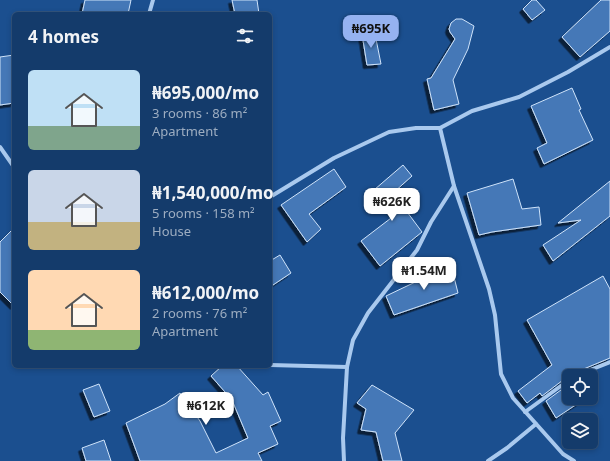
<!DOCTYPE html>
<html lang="en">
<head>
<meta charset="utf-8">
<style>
  :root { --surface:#143b6b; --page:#214673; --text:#f1f3f6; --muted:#9dadc1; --line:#33557e; --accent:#95b2f1 }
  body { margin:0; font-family:"Noto Sans",sans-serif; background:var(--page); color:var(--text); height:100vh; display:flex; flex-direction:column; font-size:15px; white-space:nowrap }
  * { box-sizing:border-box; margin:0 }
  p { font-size:13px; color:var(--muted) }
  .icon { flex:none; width:22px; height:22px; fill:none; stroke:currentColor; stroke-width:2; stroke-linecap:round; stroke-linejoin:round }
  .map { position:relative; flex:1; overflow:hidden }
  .sheet { position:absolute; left:12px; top:12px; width:260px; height:356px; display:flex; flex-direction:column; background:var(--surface); border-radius:6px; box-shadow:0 2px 6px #0003,0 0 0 1px var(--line) }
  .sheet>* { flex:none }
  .buttons { position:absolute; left:562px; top:369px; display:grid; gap:8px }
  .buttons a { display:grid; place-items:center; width:36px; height:36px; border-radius:6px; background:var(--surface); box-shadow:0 2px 6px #0003,0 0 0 1px var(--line); font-size:20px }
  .price { position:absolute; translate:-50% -34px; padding:0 9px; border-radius:8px; background:#fff; color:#222; font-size:13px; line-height:26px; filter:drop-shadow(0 1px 2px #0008) }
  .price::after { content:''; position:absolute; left:50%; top:24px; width:12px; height:9px; margin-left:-6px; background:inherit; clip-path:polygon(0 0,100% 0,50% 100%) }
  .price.active { background:var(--accent); color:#111 }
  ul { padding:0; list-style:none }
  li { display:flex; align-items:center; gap:12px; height:100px; padding:0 16px }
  li span { display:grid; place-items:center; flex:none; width:112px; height:80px; border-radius:6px; color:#555 }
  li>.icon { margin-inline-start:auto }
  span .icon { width:48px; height:48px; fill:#fffc; stroke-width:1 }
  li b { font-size:17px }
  h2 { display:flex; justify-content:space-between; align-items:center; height:48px; padding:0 16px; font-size:17px }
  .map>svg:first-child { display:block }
  .building { fill:#4478b7; stroke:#cfe3fa; filter:url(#shadow) }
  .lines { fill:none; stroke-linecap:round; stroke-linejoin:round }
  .street { stroke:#a9c9ee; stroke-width:4 }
</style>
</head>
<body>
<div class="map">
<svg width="610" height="461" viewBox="0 0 610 461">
  <defs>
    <filter id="shadow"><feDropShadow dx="-3.5" dy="3.5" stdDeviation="0" flood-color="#0009"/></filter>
  </defs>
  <rect width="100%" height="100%" fill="#1b4f8f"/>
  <g class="building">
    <path d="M85,0h46l-3,14h-46z"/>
    <path d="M232,0h25l2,14h-24z"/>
    <path d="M532,0h4l9,10 -13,10 -9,-11z"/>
    <path d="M601,0h9v31l-30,26 -18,-20z"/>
    <path d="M456,19h6l12,7 -6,23 -15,31 6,24 -25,6 -7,-31 4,-1 24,-39 -5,-7 -1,-3 2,-6z"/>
    <path d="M362,34h13l6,30 -14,1z"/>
    <path d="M14,55v48l-14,2v-48z"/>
    <path d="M572,88l9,21 -2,1 14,30 -49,24 -7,-16 10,-5 -16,-37z"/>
    <path d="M403,165l9,11 -19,17 29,39 -42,34 -19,-25 34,-26 -21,-25z"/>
    <path d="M334,169l12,18 -37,27 12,15 -14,13 -26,-37z"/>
    <path d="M513,179l9,30 17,-2 2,18 -49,7 -13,3 -12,-42z"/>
    <path d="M610,181v35l-57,45 -10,-16 38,-25 -23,3z"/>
    <path d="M14,228v78l-14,-14v-50z"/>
    <path d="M280,255l11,18 -21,14v-26z"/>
    <path d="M451,265l7,28 -64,22 -8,-19z"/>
    <path d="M603,276l7,13v69l-36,15 -2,3 -5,1 -25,19 -2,-3 -13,10 -9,-12 34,-26 -25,-45z"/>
    <path d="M222,366h15l26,29 5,-3 13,29 -11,5 8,18 -20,9 4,8h-122l-14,-38 39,-19 15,-11 20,28 16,32 32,-15 -16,-38 -21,-24z"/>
    <path d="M99,384l11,27 -16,6 -11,-27z"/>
    <path d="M569,384v14h17l-30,20 -10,-17z"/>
    <path d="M372,385l42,25 -19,23 7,28h-19l-7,-29 -15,-2 5,-21 -9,-6z"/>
    <path d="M104,440l7,21h-25l-4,-13z"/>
  </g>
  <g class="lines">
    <g class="street">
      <path d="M149,14l4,-14"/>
      <path d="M440,128l14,58 35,103 6,26 6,59 12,24 50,56 11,7"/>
      <path d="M0,147l14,20"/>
      <path d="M270,197l64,-39 55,-26 27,-4h24l32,-17 47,-14 49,-25 42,-25"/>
      <path d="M270,365l77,2"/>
      <path d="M575,376l35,-14"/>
      <path d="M525,412l44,-32"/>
      <path d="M344,461l-1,-23 4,-71 6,-27 15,-27 49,-63 14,-28 23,-36"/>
      <path d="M488,461l19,-13 29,-24"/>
    </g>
  </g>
</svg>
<div class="buttons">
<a><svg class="icon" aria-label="locate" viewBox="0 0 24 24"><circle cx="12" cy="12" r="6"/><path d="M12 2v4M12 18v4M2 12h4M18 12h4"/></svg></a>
<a><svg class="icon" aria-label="layers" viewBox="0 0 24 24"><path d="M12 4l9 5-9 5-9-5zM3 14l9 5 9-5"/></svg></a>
</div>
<b class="price active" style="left:371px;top:49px">₦695K</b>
<b class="price" style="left:392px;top:222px">₦626K</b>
<b class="price" style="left:424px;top:291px">₦1.54M</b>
<b class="price" style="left:206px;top:426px">₦612K</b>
<section class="sheet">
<h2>4 homes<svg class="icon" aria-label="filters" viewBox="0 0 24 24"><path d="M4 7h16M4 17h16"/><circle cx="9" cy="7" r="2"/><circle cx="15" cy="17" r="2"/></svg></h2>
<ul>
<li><span style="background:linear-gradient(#bfe0f5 70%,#7fa58c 0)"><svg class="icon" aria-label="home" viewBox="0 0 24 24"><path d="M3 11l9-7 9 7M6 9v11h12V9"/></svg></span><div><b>₦695,000/mo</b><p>3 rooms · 86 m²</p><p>Apartment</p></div></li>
<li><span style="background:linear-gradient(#c9d6e8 65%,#c2b280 0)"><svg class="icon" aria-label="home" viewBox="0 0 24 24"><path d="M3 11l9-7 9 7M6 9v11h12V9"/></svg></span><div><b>₦1,540,000/mo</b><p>5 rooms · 158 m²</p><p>House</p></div></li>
<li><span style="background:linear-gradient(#ffd9b3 75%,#8fb573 0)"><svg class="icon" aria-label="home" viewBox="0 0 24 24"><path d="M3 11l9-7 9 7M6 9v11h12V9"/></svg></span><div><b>₦612,000/mo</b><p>2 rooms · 76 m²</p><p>Apartment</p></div></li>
</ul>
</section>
</div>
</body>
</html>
